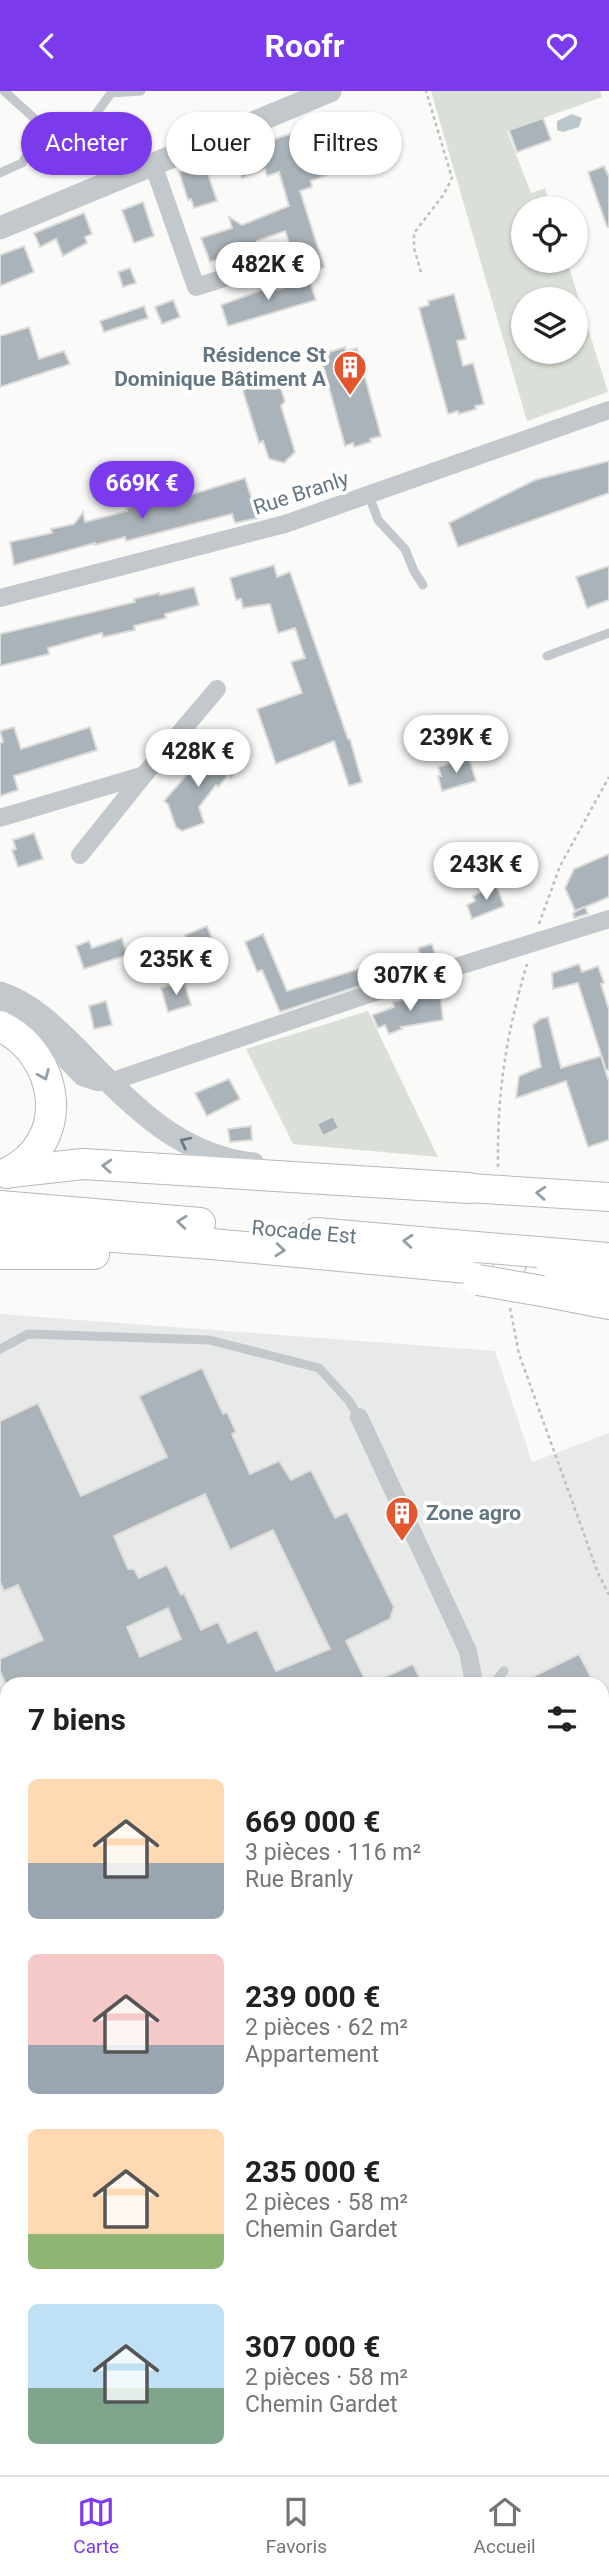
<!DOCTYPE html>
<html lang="fr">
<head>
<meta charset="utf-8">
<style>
  :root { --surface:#fff; --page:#f6f6f6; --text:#202124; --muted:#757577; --line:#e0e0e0; --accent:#7c3aed }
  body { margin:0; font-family:Roboto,sans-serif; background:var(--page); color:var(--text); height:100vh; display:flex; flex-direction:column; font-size:26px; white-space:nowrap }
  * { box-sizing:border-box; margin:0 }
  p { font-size:23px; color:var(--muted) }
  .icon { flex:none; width:38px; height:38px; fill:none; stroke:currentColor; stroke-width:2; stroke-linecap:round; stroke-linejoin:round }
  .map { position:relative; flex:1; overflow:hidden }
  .sheet { position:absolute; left:0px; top:1586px; width:609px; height:800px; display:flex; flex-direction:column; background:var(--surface); border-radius:21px 21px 0 0; box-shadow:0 2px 5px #0004 }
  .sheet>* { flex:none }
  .hud { position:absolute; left:21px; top:21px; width:567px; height:63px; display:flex; gap:14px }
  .fabs { position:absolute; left:511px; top:105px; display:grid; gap:14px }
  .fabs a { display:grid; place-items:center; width:77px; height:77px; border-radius:50%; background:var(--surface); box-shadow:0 2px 5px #0004; font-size:35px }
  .price { position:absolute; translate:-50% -60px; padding:0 16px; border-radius:24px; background:#fff; color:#222; font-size:23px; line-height:46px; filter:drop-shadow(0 2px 4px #0008) }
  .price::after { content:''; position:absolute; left:50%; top:42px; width:21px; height:16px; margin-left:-10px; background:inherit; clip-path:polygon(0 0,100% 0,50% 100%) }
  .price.current { background:var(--accent); color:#fff }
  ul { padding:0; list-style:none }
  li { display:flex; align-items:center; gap:21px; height:175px; padding:0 28px }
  li span { display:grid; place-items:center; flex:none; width:196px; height:140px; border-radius:10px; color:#555 }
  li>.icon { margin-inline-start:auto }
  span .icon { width:84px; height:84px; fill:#fffc; stroke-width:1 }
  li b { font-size:30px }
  h2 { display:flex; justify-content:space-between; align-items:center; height:84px; padding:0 28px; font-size:30px }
  .tag { padding:0 24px; border-radius:32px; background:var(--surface); box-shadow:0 2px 5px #0004; font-size:24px; line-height:63px }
  .tag.current { background:var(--accent); color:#fff }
  header { display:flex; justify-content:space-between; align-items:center; height:91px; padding:0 28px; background:var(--accent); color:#fff; font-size:32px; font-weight:700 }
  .dock { display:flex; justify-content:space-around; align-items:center; height:98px; border-top:2px solid var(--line); background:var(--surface); font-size:19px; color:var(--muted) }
  .dock a { display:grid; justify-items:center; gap:4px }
  .dock .current { color:var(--accent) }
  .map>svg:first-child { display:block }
  .built { fill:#e8e9e9 }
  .green { fill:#dadfd7; fill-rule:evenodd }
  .water { fill:#bbc7cb }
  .building { fill:#aab3b9; stroke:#dcdcda; stroke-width:2; fill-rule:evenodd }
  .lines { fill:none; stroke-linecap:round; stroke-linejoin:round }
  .primary-casing { stroke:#b5babe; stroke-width:30 }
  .trunk-casing { stroke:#b4b9bd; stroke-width:32 }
  .path { stroke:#bbbfc2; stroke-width:2.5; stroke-dasharray:3.5 3.5; stroke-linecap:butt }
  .service { stroke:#c3c8cc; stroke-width:9 }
  .minor { stroke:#c3c8cc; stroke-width:18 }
  .tertiary { stroke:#c3c8cc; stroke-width:23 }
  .primary { stroke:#fff; stroke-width:28 }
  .trunk { stroke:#fff; stroke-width:30 }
  .trunk-bridge-casing { stroke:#b4b9bd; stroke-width:32; stroke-linecap:butt }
  .trunk-bridge { stroke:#fff; stroke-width:30 }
  .oneway { stroke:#939fa8 }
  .oneway2 { stroke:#6a7a87 }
  .labels { text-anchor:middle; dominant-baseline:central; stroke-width:7; stroke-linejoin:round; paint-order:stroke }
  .poi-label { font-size:21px; font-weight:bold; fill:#657683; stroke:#fff; text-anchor:end }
  .street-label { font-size:21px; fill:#657683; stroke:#fff }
</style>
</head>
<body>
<header><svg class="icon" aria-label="back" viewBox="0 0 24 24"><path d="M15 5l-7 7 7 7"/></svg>Roofr<svg class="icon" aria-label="heart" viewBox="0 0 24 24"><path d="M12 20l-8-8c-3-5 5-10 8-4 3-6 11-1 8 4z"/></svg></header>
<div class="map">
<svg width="609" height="2384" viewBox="0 0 609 2384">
  <rect width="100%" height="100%" fill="#fafaf8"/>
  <path class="built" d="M0,1223l495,37 37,111 77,-29v1042h-361l-3,-6h357v-786h-595v632l-7,3z"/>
  <g class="green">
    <path d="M431,0h169l2,6 -95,34 24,62 14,-5 6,20h-28v53h44l41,131 -81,29zM523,208h53v53h-53z"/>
    <path d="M368,920l70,146 -145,-13 -47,-95z"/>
  </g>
  <path class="water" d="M572,23l10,4 -3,9 -16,5 -6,-2v-9z"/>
  <g class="building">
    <path d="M543,27l8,22 -34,12 -8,-22z"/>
    <path d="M338,32l13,33 -7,3 4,8 -37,14 1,6 -12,4 24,76 -24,8 -15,-44 -28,10v2l-18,6 1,2 -30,11 -9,-24 31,-10 -3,-11 13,8 47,-19 -10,-34 -12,4 -2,-7 -23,9 -8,-21 46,-20 17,-5 1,5z"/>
    <path d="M204,71l13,39 -23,7 -3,-9 -3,1 -9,-28z"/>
    <path d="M604,75l5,11v50h-2l-19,-55z"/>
    <path d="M143,111l11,34 -20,7 -12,-33z"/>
    <path d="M84,122l8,21 -7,3 2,6 -24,13 -7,-17 -16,8 -6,-14z"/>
    <path d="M24,155l10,26 -34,14v-31z"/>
    <path d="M130,177l6,15 -13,4 -5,-15z"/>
    <path d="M309,188l7,21 -88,26 -7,-21 55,-20 1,5z"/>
    <path d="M454,203l12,45 -9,2 6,25 10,-3 11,41 -9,2 1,3 -17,5 -1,-3 -10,3 -29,-106 10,-3 -1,-4z"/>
    <path d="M173,209l7,17 -18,7 -7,-17z"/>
    <path d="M144,215l4,12 -44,14 -4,-11z"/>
    <path d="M29,236l10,32 25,-8 6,13 -70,23v-51z"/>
    <path d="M345,256l1,4 11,-3 24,88 -11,3 1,3 -17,5 -1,-4 -8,3 -24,-88 8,-3v-3z"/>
    <path d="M258,285l20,4 7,21 -4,5 14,46 -11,11 -15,-4 -6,-18 -4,2 -16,-52z"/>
    <path d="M609,370v32l-151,54 -9,-24 86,-43z"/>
    <path d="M245,387l13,40 -23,5 -3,-9 -106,27 -1,-4 -30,8v-2l-81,22 -4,-23 42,-9 -1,-4 23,-5 9,-12 2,10 42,-11 -1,-3 27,-8 24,-6v5z"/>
    <path d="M274,474l3,12 13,-5 58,167h2l12,43 -13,4 -15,-45 -58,23 -19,-55 45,-16 -11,-31 14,-4 -10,-30 -17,5 -8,-29 -27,4 -2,-9 -5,1 -6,-22z"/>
    <path d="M609,475v34l-22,8 -11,-31z"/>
    <path d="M194,496l5,18 -34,9 1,4 -32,8 1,4 -32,7 -1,-4 -54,15 1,6 -49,12v-32l135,-32 -1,-3 25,-6 1,2z"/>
    <path d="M14,636l7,22 69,-22 7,23 -83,26 4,14 -18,6v-53l3,-1 -3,-11z"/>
    <path d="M212,655l24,20 -5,12 -3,-3 -10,12 -2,-2 -17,22 5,16 -22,8 -6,-4 -8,-23 -4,-3z"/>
    <path d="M469,667l7,23 -34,10 -4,-15h3l-3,-9z"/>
    <path d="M34,742l9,26 -25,8 -6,-17 4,-1 -3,-9z"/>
    <path d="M609,763v43l-24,10 3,7 -14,4 -1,-5 11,-6 -9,4 -10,-23 9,-19z"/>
    <path d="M496,794l8,21 -32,13 -5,-14 8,-4 -2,-5z"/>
    <path d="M207,835l11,27 -23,8 -10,-26z"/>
    <path d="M263,843l24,57 95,-29 5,15 -107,35 -18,-42 -5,2 -12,-30z"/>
    <path d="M122,847l5,17 -43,14 -8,-23 13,-5 3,7z"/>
    <path d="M432,853l5,17 -49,15 -2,-4 36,-11 -4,-13z"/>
    <path d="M579,873l3,8 16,-6 6,17 -3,1 8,26v60h-3l-28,-87 -25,6 -1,-16z"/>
    <path d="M184,890l7,24 -23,7 -7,-24z"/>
    <path d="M440,903l3,26 -42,7 1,2 -13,5 -4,-9 -7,3 -6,-13 22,-8 -1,-5z"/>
    <path d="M106,910l6,24 -18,4 -5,-23z"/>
    <path d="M548,926l13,51 40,-12 8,26v58l-21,7 -22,-66 -50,17 3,-22 22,-9 -8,-42 7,-6z"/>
    <path d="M229,988l11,20 -33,17 -12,-23z"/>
    <path d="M333,1025l6,12 -16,8 -6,-12z"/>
    <path d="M251,1035l1,14 -22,2 -2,-13z"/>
    <path d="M202,1277l21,46 4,-2 9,20 -4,2 18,40 29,-13 12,19 20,-10 24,48 12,-6 47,95 -4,12 -44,22 21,42h-362l-5,-12v-12l43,-19 -25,-55 -14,6 -4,-9v-161l38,-18 43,93 86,-39 -28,-61zM205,1403l25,56 43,-20 57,119 -54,22 -19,-41 -29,13 -10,-21 -17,8 -17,-37 -3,2 -14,-30 -28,13 -5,-9h-6l-14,-33zM168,1517l13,31 -41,18 -13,-30z"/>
    <path d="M579,1563l15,29h-74z"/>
    <path d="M413,1573l9,19h-50z"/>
  </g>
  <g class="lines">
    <defs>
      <g id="primary">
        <path d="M469,1097l140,9"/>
        <path d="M0,1892l7,15"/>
        <path d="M0,1952l7,16"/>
        <path d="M200,2378l3,6"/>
        <path d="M226,2378l3,6"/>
      </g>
      <g id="trunk">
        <path d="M0,935c60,29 73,116 7,147"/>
        <path d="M11,1081l72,-8 386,24"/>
        <path d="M0,1115l200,17"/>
        <path d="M0,1138l212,15 266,25"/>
        <path d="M316,1142l160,14"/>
        <path d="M538,1161l71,6"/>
        <path d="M0,1163h94"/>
        <path d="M540,1183l69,5"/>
        <path d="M542,1200l67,13"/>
      </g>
    </defs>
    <use href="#primary" class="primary-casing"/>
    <use href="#trunk" class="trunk-casing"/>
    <g class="path">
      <path d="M421,181l-7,-24v-15l30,-39 8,-16 -26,-87"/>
      <path d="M539,833l21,-58 49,-89"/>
      <path d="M498,1076c-1,-74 8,-132 29,-203"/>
      <path d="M510,1217l9,46 79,219 11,22"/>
    </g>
    <g class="service">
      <path d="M4,0l41,37 48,-10 18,-25 30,-2"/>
      <path d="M0,82l22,-10 23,-35"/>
      <path d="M369,404l9,25 27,29 9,22 9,14"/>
      <path d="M547,565l62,-23"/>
      <path d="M0,1258l28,-15 181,6 110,28 30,33 10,16"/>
      <path d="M494,1592l10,-12"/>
      <path d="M465,2378l3,6"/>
      <path d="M507,2378l2,6"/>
    </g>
    <g class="minor">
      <path d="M153,73l43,123 81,-26"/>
      <path d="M0,507l285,-74 324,-114"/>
      <path d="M0,727l144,-43"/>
      <path d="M80,764l64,-80 73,-86"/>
      <path d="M0,916l20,10 13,10 49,50 15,5h13l253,-86 246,-77"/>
      <path d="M359,1326l109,234 6,32"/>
      <path d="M602,2267l7,-3"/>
      <path d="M0,2320l7,-3"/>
      <path d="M343,2384l12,-6"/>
    </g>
    <g class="tertiary">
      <path d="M0,137l330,-137"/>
      <path d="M0,902c31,10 55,34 77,56 52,53 99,106 176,115"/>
      <path d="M602,1777l7,2"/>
      <path d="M0,1871l7,4"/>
    </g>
    <use href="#primary" class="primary"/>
    <use href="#trunk" class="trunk"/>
    <defs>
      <g id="trunk-bridge">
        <path d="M476,1156l62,5"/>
        <path d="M478,1189l64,11"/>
      </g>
    </defs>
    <use href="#trunk-bridge" class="trunk-bridge-casing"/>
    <use href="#trunk-bridge" class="trunk-bridge"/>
  </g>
  <defs><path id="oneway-chevron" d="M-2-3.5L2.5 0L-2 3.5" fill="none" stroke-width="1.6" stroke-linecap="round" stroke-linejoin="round" transform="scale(1.75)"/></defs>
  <g class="oneway">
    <use href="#oneway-chevron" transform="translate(44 984) rotate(67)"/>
    <use href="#oneway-chevron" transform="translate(107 1075) rotate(-177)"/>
    <use href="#oneway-chevron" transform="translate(541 1102) rotate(-176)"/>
    <use href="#oneway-chevron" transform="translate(182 1131) rotate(-175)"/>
    <use href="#oneway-chevron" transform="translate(408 1150) rotate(-175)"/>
    <use href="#oneway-chevron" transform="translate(280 1159) rotate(5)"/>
  </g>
  <use class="oneway2" href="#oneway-chevron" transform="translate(185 1051) rotate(-153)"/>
  <defs>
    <symbol id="building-pin" viewBox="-11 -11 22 30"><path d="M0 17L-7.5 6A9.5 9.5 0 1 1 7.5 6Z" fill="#e4572e" stroke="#fff"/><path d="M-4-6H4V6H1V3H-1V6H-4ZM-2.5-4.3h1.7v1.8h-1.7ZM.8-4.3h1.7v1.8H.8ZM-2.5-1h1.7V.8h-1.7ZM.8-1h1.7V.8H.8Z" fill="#fff"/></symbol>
  </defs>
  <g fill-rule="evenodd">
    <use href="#building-pin" x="331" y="257" width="38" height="52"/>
    <use href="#building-pin" x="383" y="1403" width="38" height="52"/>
  </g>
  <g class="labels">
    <g class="poi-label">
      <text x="326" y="264">Résidence St<tspan x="326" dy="24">Dominique Bâtiment A</tspan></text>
      <text x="426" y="1422" text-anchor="start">Zone agro</text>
    </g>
    <g class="street-label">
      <text transform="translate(301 402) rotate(-18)">Rue Branly</text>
      <text transform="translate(304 1141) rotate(5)">Rocade Est</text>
    </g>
  </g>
</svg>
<div class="fabs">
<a><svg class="icon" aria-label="locate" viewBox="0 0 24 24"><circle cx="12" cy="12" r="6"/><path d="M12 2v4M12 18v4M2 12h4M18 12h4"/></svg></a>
<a><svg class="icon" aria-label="layers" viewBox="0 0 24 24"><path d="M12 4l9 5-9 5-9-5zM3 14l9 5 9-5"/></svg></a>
</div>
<b class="price" style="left:268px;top:211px">482K €</b>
<b class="price current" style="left:142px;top:430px">669K €</b>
<b class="price" style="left:456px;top:684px">239K €</b>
<b class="price" style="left:198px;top:698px">428K €</b>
<b class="price" style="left:486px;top:811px">243K €</b>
<b class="price" style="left:176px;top:906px">235K €</b>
<b class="price" style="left:410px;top:922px">307K €</b>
<div class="hud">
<a class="tag current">Acheter</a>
<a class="tag">Louer</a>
<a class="tag">Filtres</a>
</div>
<section class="sheet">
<h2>7 biens<svg class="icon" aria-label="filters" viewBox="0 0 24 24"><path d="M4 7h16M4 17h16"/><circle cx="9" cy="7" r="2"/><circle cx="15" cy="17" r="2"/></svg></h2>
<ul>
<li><span style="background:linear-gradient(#ffd9b3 60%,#9aa5b1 0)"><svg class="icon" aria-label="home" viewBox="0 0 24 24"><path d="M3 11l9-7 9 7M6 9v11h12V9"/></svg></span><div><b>669 000 €</b><p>3 pièces · 116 m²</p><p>Rue Branly</p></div></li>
<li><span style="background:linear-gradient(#f6c9c9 65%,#9aa5b1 0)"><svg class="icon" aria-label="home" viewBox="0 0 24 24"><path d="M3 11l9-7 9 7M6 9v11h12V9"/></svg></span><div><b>239 000 €</b><p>2 pièces · 62 m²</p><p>Appartement</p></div></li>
<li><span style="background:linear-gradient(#ffd9b3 75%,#8fb573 0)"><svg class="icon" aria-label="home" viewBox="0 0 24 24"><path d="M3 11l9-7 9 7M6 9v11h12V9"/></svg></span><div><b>235 000 €</b><p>2 pièces · 58 m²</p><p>Chemin Gardet</p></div></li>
<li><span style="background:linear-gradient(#bfe0f5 60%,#7fa58c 0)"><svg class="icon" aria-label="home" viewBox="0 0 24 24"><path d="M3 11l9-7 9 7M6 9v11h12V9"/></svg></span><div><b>307 000 €</b><p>2 pièces · 58 m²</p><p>Chemin Gardet</p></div></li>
</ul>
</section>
</div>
<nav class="dock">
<a class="current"><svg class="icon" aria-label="map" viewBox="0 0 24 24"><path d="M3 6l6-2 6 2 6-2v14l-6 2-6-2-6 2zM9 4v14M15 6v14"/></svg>Carte</a>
<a><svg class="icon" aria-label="saved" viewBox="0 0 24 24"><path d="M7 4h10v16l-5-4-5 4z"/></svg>Favoris</a>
<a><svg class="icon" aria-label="home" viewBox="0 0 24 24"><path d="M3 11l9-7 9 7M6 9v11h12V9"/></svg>Accueil</a>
</nav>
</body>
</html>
